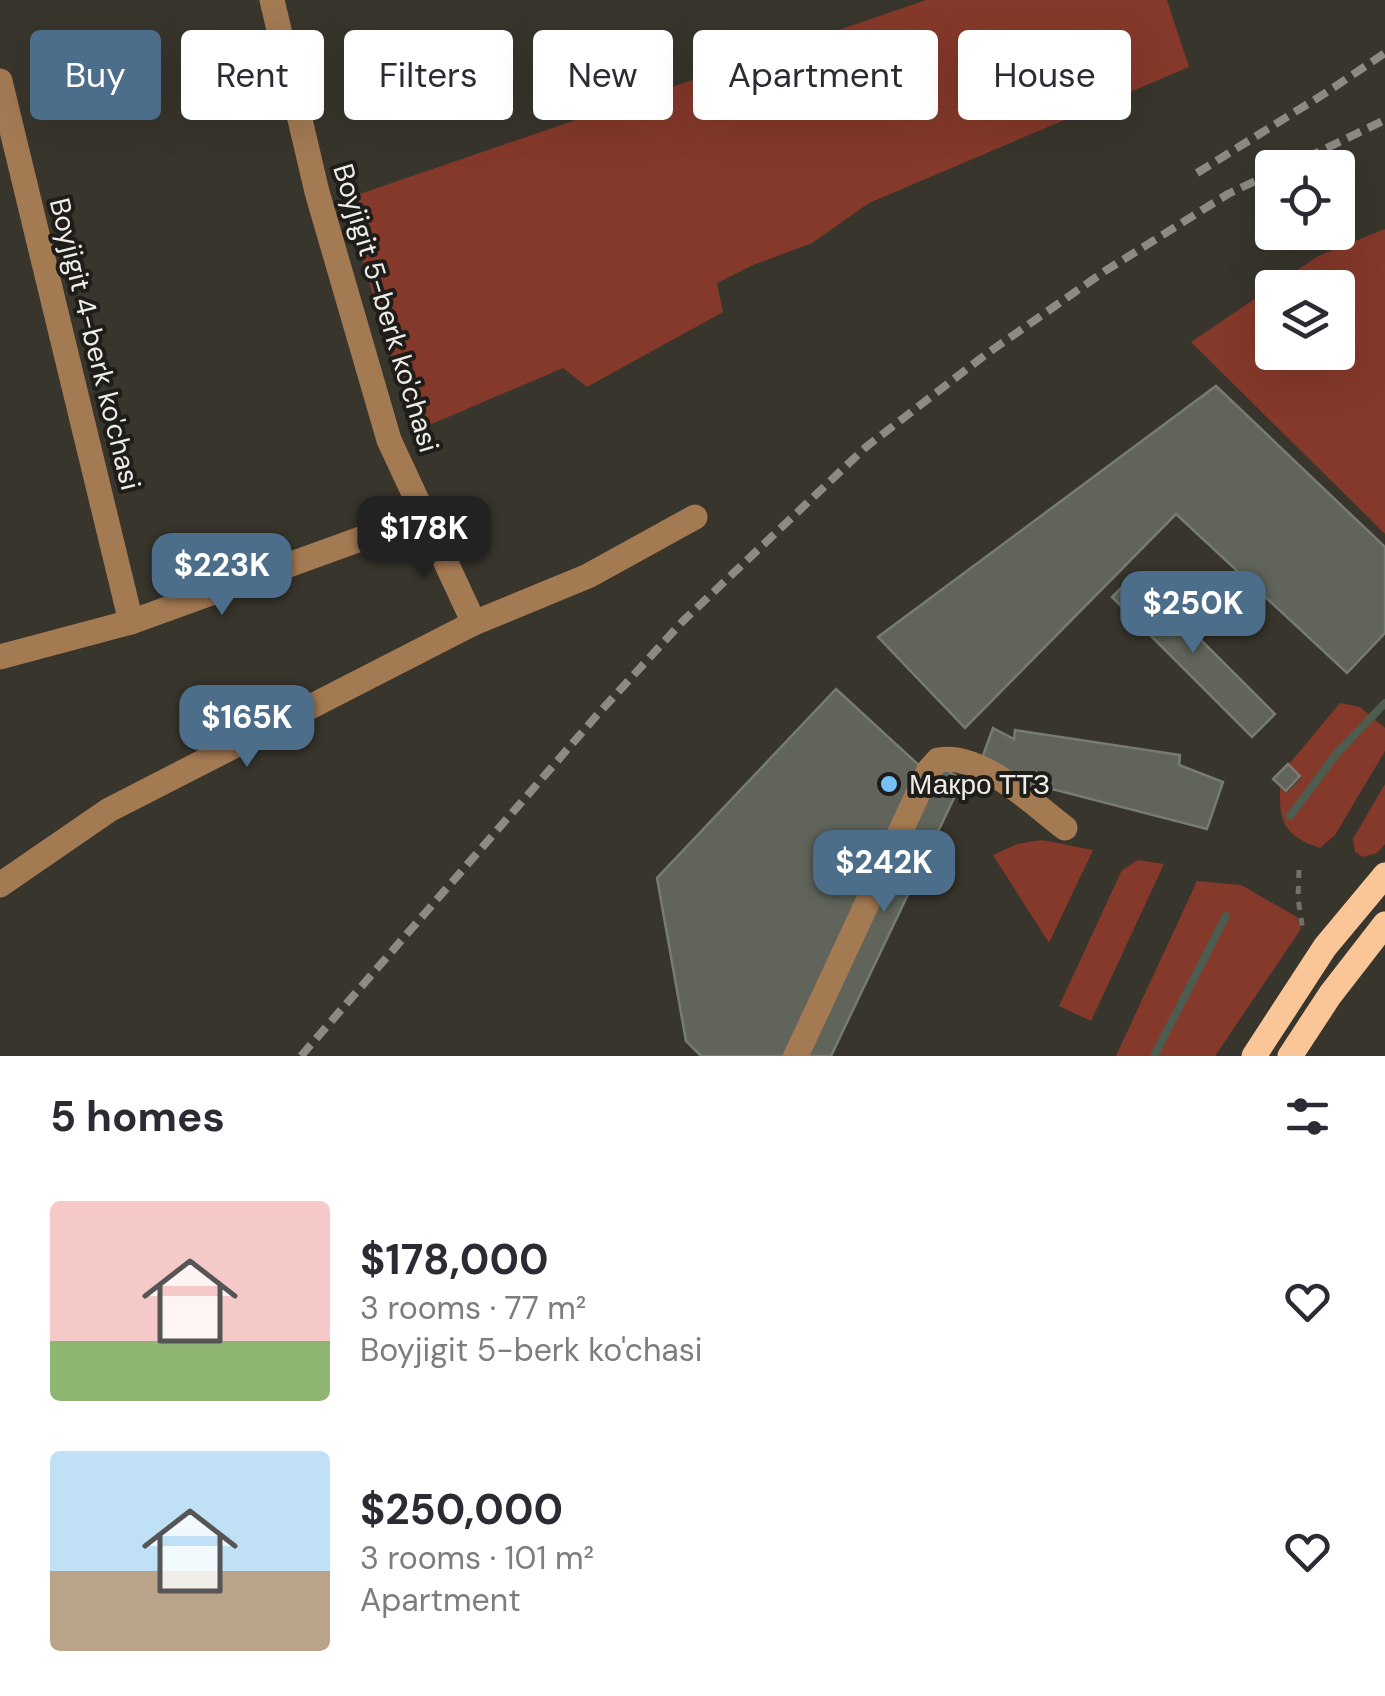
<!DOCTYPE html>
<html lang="en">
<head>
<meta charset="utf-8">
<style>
  :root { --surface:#fff; --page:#f2f2f3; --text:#2b2b33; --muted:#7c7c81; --accent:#4c6e8b }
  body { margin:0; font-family:"DM Sans",sans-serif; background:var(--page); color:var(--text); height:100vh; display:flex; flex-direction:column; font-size:38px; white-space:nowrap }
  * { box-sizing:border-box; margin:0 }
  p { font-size:32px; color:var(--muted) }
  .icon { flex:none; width:55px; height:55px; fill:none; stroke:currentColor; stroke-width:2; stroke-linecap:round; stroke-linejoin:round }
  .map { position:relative; height:1056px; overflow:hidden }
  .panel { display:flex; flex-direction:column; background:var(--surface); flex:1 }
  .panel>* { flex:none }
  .top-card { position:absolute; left:30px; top:30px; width:1325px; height:90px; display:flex; gap:20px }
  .controls { position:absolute; left:1255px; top:150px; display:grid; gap:20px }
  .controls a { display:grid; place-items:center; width:100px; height:100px; border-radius:10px; background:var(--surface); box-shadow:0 10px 40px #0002; font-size:50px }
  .price { position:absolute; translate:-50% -85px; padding:0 22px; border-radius:20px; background:var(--accent); color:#fff; font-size:32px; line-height:65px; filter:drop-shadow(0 2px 5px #0008) }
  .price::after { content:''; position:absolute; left:50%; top:60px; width:30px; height:22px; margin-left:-15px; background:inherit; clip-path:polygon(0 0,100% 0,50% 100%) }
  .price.on { background:#222; color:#fff }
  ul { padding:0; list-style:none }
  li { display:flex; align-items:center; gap:30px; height:250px; padding:0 50px }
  li span { display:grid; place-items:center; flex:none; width:280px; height:200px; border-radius:10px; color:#555 }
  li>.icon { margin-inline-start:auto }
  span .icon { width:120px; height:120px; fill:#fffc; stroke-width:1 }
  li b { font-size:42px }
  h2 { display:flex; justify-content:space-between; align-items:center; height:120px; padding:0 50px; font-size:42px }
  .pill { padding:0 35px; border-radius:10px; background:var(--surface); box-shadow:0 10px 40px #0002; font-size:35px; line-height:90px }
  .pill.on { background:var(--accent); color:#fff }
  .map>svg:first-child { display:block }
  .green { fill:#85392a; fill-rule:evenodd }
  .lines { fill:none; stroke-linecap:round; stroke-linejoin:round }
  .stream { stroke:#4c5d50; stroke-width:8 }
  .building { fill:#60645a; stroke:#777b71; stroke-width:2.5 }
  .path { stroke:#737169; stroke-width:5; stroke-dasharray:8 8; stroke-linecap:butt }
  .minor { stroke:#a47a53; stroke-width:25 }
  .major { stroke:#fbc697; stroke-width:25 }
  .rail { stroke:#8c8a82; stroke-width:8; stroke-dasharray:15 8; stroke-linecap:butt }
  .poi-dot { fill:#75c0f6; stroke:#1e1d19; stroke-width:4 }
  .labels { text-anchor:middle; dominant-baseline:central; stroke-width:8; stroke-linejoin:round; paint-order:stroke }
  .street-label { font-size:28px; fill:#eeede7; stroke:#1e1d19 }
  .poi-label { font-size:28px; fill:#eeede7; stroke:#1e1d19; text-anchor:start }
</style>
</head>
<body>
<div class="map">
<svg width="1385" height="1056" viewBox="0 0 1385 1056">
  <rect width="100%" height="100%" fill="#38352c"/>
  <g class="green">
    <path d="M926,0h241l22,67 -320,136 -57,40 -59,22 -36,18 6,29 -136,75 -24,-19 -150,64 -68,-233z"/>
    <path d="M1385,229v305l-194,-192 127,-86zM1272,288h66v64h-66z"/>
    <path d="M1340,703l20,4 25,21v23l-50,84 -15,13c-35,-12 -41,-25 -40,-60l7,5 15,-16 -13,-13z"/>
    <path d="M1385,784v60l-8,9 -14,4 -8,-5 -2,-13z"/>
    <path d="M1042,840l51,10 -44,93 -56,-88 24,-11z"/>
    <path d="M1138,860l26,4 -73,157 -32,-15 63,-136z"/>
    <path d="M1197,881l44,4 56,32 4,12 -86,127h-99z"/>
  </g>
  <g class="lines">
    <g class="stream">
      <path d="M1290,816l47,-63 48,-50"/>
      <path d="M1154,1056l72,-140"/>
    </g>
  </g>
  <g class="building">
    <path d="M1216,386l169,161v86l-38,40 -171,-159 -211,214 -87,-91z"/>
    <path d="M1135,574l140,140 -23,23 -140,-140z"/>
    <path d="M836,689l87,80 -140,287h-82l-15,-15 -29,-163z"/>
    <path d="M993,728l21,11 1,-9 165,25 -1,10 44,17 -16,47 -198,-51 -28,-17z"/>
    <path d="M1288,764l12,12 -14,15 -13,-12z"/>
    <path d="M941,768l22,11 -132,277h-28z"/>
  </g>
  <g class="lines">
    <path class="path" d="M1299,870l-1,28 5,33"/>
    <g class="minor">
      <path d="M272,0l45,192 72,248 85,183"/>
      <path d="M0,81l131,541"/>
      <path d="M0,657l131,-35 293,-106"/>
      <path d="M0,885l109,-75 365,-187 114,-47 107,-59"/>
      <path d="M796,1056l133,-286 9,-10c43,-8 95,44 127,68"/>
    </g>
    <g class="major">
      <path d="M1254,1056l71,-109 60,-72"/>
      <path d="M1290,1056l40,-61 55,-71"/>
    </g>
    <g class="rail">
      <path d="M1285,168l100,-48"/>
      <path d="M1197,173l130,-81 58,-39"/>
      <path d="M301,1056l297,-342 85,-93 183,-174 119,-92 120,-84 123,-77 44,-21"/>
    </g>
  </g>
  <circle class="poi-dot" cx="889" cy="784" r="10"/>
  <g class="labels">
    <g class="street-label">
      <text transform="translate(386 308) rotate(73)">Boyjigit 5-berk ko'chasi</text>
      <text transform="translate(95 344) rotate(76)">Boyjigit 4-berk ko'chasi</text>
    </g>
    <g class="poi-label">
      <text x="909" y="784">Макро ТТЗ</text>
    </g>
  </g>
</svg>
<div class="controls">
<a><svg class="icon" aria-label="locate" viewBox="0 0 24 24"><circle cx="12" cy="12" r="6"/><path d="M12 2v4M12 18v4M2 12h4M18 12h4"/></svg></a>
<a><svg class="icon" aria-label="layers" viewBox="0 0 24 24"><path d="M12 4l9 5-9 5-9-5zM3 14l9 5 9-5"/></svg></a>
</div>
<b class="price on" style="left:424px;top:581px">$178K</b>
<b class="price" style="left:222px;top:618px">$223K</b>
<b class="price" style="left:1193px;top:656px">$250K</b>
<b class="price" style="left:247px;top:770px">$165K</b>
<b class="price" style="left:884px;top:915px">$242K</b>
<div class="top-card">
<a class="pill on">Buy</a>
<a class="pill">Rent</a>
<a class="pill">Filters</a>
<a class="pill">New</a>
<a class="pill">Apartment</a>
<a class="pill">House</a>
</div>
</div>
<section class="panel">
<h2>5 homes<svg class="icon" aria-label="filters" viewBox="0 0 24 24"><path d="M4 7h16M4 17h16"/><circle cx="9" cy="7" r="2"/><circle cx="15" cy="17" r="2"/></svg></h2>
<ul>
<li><span style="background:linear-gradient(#f6c9c9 70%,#8fb573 0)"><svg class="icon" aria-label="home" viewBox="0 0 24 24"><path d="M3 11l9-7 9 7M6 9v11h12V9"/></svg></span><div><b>$178,000</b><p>3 rooms · 77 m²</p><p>Boyjigit 5-berk ko'chasi</p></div><svg class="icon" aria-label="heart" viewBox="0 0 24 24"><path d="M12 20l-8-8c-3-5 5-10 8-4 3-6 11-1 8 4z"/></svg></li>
<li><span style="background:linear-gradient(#bfe0f5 60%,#b9a48a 0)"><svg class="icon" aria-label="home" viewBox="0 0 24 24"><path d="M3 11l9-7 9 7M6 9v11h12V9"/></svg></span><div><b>$250,000</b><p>3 rooms · 101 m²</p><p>Apartment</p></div><svg class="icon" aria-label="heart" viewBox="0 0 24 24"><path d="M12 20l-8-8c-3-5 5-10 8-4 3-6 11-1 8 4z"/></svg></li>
</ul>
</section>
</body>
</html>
